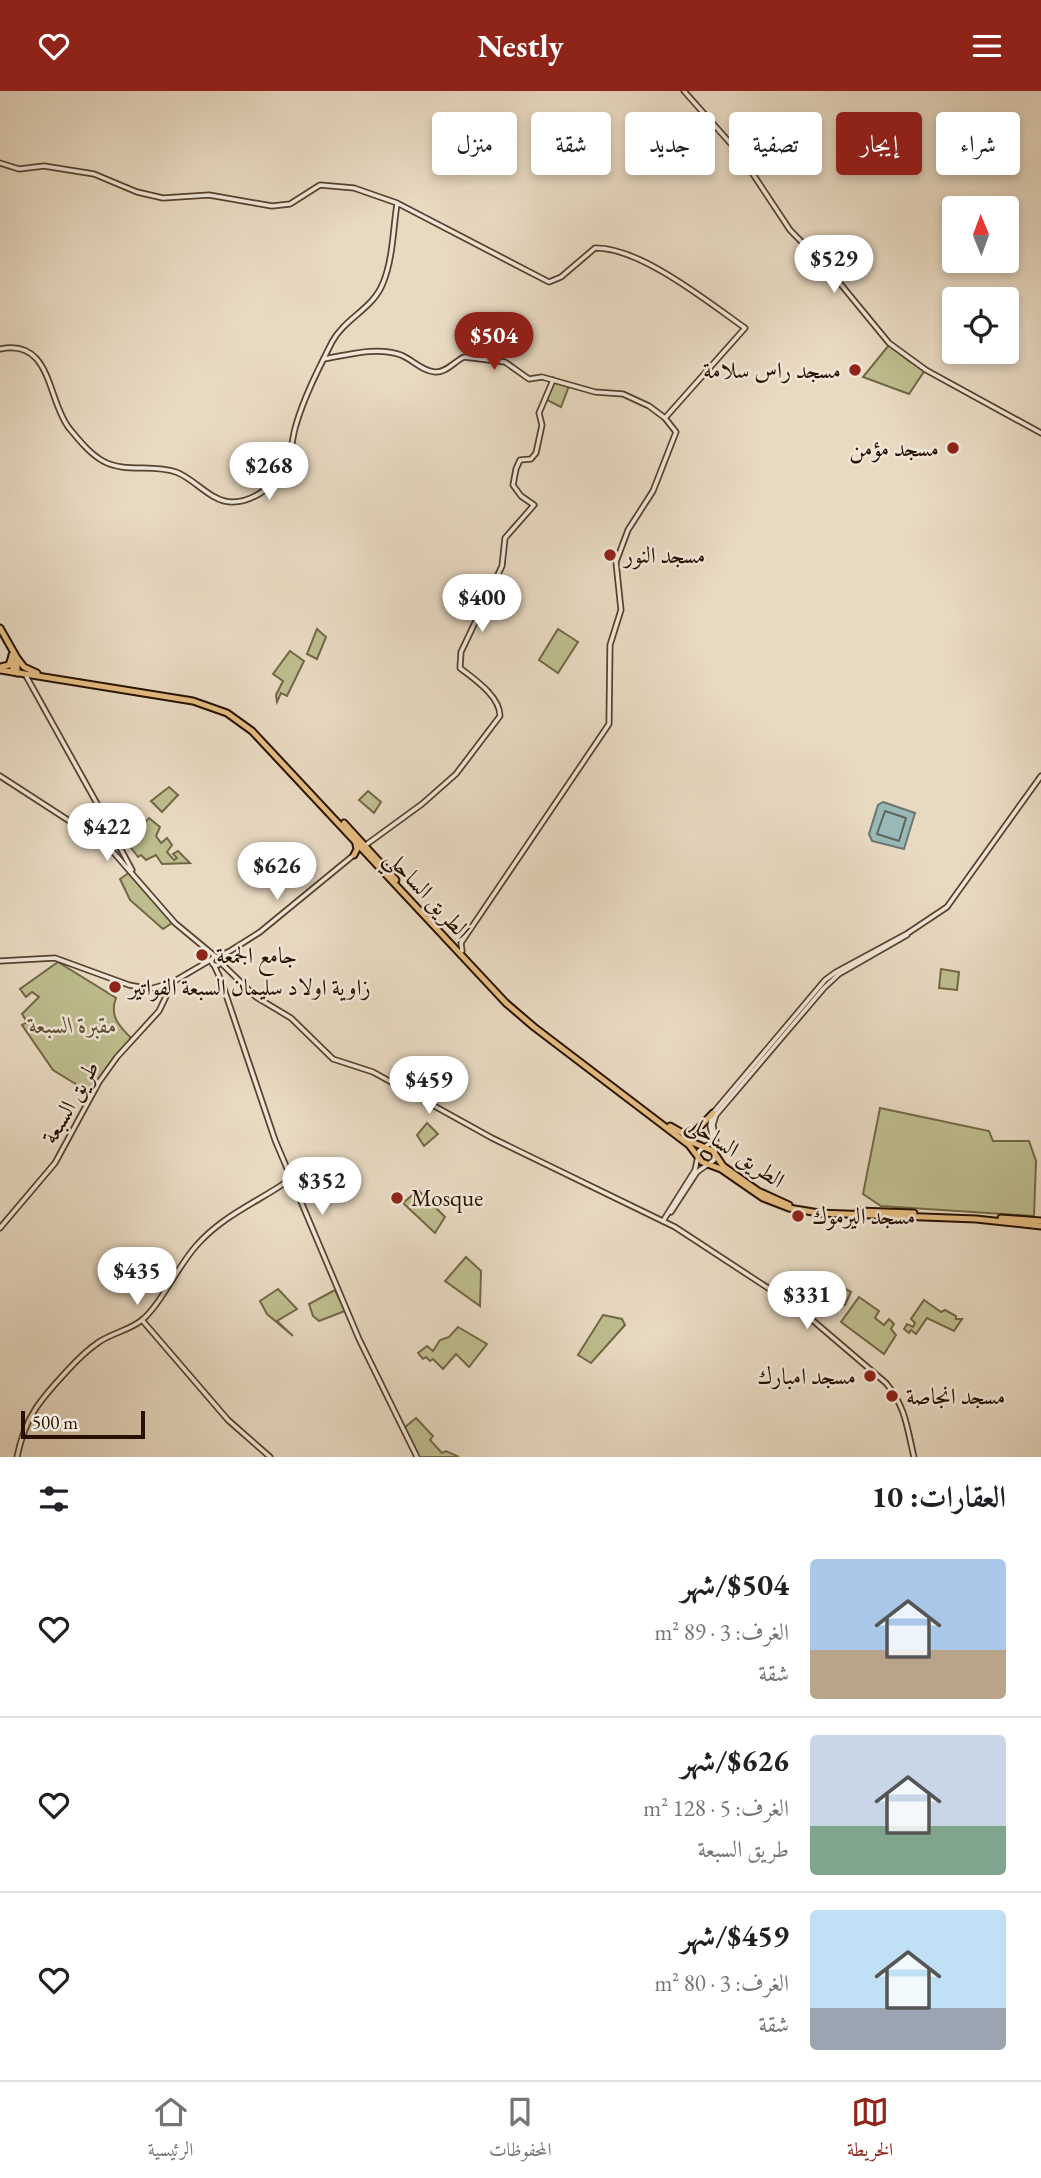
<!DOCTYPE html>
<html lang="ar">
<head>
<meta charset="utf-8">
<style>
  :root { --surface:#fff; --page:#f2f2f2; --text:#202124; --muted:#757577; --line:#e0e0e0; --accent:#8f2418 }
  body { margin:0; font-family:"EB Garamond",Amiri,serif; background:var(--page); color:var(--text); direction:rtl; height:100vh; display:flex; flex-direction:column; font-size:26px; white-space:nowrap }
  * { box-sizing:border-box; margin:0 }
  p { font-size:23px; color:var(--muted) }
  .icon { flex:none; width:38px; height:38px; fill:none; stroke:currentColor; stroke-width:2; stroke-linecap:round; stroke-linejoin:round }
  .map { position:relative; height:1366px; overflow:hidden; direction:ltr }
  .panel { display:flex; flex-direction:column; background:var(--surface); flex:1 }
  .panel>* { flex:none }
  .top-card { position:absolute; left:21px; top:21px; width:999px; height:63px; direction:rtl; display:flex; gap:14px }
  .needle { width:46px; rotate:359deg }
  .controls { position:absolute; left:942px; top:105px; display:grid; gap:14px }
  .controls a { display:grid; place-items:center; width:77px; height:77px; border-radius:7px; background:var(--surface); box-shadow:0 4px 10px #0003; font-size:35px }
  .scale { position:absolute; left:21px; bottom:18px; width:124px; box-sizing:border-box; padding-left:7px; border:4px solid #271100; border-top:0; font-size:19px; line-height:24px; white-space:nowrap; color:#271100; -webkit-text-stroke:5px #f0e6d7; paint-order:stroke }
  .price { position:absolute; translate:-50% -60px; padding:0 16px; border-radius:24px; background:#fff; color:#222; font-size:23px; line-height:46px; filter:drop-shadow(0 2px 4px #0008) }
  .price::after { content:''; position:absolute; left:50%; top:42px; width:21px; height:16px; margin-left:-10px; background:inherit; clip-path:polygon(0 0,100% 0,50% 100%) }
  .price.current { background:var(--accent); color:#fff }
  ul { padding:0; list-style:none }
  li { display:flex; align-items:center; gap:21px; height:175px; padding:0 35px }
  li+li { border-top:2px solid var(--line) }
  li span { display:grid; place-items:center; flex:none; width:196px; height:140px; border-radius:7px; color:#555 }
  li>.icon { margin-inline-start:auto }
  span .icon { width:84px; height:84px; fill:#fffc; stroke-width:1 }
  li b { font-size:30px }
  h2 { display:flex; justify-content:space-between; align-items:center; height:84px; padding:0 35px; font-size:30px }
  .pill { padding:0 24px; border-radius:7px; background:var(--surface); box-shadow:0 4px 10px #0003; font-size:24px; line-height:63px }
  .pill.current { background:var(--accent); color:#fff }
  header { display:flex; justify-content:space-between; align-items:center; height:91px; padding:0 35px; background:var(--accent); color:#fff; font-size:32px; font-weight:700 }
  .dock { display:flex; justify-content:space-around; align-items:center; height:98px; border-top:2px solid var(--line); background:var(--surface); font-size:19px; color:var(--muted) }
  .dock a { display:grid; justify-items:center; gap:4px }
  .dock .current { color:var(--accent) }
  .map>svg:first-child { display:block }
  .green { fill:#bebd8d; stroke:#726746; stroke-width:2 }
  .water { fill:#98b9b7; stroke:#6b766e; stroke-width:2 }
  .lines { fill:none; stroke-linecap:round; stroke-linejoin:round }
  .shore { stroke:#60655c; stroke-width:2 }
  .tertiary-casing { stroke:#574330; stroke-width:7 }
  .primary-casing { stroke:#271100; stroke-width:9 }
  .trunk-casing { stroke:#271100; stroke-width:9 }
  .tertiary { stroke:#f0e6d7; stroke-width:3.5 }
  .primary { stroke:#e4bc80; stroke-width:5 }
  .trunk { stroke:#e4bc80; stroke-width:5 }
  .poi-dot { fill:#8f2418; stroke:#f0e6d7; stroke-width:2.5 }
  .labels { text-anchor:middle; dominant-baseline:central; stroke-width:5; stroke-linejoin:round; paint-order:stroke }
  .poi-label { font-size:23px; fill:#271100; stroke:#f0e6d7; text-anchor:start }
  .street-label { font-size:23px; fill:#271100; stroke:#f0e6d7 }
  .park-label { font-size:23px; font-style:italic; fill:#5c4d31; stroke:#f0e6d7 }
</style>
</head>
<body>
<header><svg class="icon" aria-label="menu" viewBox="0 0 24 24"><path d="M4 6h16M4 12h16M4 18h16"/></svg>Nestly<svg class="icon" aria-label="heart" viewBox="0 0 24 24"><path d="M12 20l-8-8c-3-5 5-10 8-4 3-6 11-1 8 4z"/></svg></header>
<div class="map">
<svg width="1041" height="1366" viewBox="0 0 1041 1366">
  <rect width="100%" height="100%" fill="#e8d9c1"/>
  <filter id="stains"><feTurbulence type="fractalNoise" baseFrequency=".00286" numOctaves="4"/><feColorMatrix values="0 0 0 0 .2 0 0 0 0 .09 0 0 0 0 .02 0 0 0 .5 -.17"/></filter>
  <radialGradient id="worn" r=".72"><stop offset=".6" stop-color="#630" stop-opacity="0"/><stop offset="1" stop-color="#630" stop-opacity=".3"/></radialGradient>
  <g class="green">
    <path d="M853,34c21,18 19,24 1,43l-10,-3 4,-4 -2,-3 5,-8 -10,-11z"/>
    <path d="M889,254l20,16 16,9 -16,24 -46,-17z"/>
    <path d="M553,291l16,4 -8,21 -14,-7z"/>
    <path d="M317,538l9,8 -9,22 -10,-5z"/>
    <path d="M558,538l20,13 -20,31 -19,-13z"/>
    <path d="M290,560l14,10 -17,35 -6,-3 -4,9 -1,-7 7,-14 -10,-7z"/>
    <path d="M169,696l9,8 -16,17 -11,-11z"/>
    <path d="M368,700l13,11 -7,11 -15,-13z"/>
    <path d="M149,727l11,9 -4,9 5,7 6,-5 5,7 -5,7 7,8 3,-2 -4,-4 5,-3 12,12 -28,1 -6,-9 -10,5 -5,-5 -3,2 -9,-12 11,-10 -3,-5z"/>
    <path d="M130,781l42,51 -9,6 -33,-29 -10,-21z"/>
    <path d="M58,871l58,36c-7,18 3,28 16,41l-40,55 -39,-24 -31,-45 5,-3 -5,-8 17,-17 -7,-5 -6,5 -6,-8z"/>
    <path d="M941,878l18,3 -2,18 -18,-2z"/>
    <path d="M880,1017l109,23 4,10h36l7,20 -2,55 -153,-10 -18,-12z"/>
    <path d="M427,1032l11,11 -14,12 -7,-11z"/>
    <path d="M418,1099l27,27 -10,16 -32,-30z"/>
    <path d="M466,1166l15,14 -1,35 -35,-25z"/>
    <path d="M835,1192l16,9 -6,13 -16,-12z"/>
    <path d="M278,1198l19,20 -20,12 16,15 -26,-22 -7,-13z"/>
    <path d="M335,1199l10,21 -26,10 -6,-5 -4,-12z"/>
    <path d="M859,1206l20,14 -4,7 9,7 5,-6 5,5 -3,5 5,6 -12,19 -43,-32z"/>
    <path d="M924,1209l17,12 4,-2 11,6v3h6l-8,12 -27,-13 -11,16 -5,-4 -2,3 -5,-4 3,-5 6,3 2,-4 -4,-4z"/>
    <path d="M603,1224l19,4 3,6 -34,38 -13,-8z"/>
    <path d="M458,1236l29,17 -18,23 -13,-13 -13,15 -10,-10 -3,2 -4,-4 -3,2 -5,-6 9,-7 6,5 7,-11 9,-3z"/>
    <path d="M416,1327l17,18 -3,4 12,13 4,-2 13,6h-40l-15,-29z"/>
  </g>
  <path class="water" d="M883,711l32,11 -11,36 -32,-8 -3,-7 9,-29z"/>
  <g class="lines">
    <path class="shore" d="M885,720l21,7 -7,23 -22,-7z"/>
    <defs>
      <g id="tertiary">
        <path d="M684,0l55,62 51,77 39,40 60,73 37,27 115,63"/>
        <path d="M0,72l19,6 25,-3 50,8 43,18 26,6 46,-3 63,11 18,-2 30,-19 34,3 43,15 152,79 12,-5 34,-29c45,-1 113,54 150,80l-80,90 11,14 -23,59 -25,39 -12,32 5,48 -11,35 -1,79 -144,213 -4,6 1,8"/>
        <path d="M0,258c52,-11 47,51 69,79 9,11 21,26 34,33 21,12 50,3 73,11 19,7 34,29 55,30 19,1 38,-13 50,-27 11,-13 10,-35 15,-50 8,-28 23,-57 36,-83 13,-24 41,-33 51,-59 10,-24 10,-54 14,-79"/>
        <path d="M324,268c23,-4 53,-13 77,-4 12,5 21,16 34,17 11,1 20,-11 29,-15l41,5 24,17 13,-2 53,15 28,2 26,12 16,12"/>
        <path d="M25,583l85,153v3l-7,4 -13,-1"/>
        <path d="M0,685l88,57 26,20 61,70 41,34"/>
        <path d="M110,738l22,41"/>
        <path d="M363,756l59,-43 34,-30 44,-58c0,-20 -26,-37 -40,-48l1,-16 41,-86 3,-28 29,-33 -13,-9 -8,-11 3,-16 4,-9 11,-1 5,-6 6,-28 -3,-12 14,-33"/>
        <circle cx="216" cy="870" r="4.5"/>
        <path d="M217,866l13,-6 30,-19 95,-78"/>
        <path d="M0,870l55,-3 74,27 21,4 23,-7 39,-23"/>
        <path d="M220,871l36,35 35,21 42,41 40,13 119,66 183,89 122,80 89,76c20,24 21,45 28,74"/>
        <path d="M214,874l7,15 54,160 84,199 58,118"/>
        <path d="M671,1121l26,-40 17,-12 2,-19 -3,-16 3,-10 108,-127 15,-14 68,-39"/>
        <path d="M663,1130l32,-51 4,-19 14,-10 -3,-16 3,-12 112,-133 11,-8 72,-39 39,-26 94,-131"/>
        <path d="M0,1137l55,-65 44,-81 18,-25 42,-46 14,-29"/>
        <path d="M142,1229l86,100 42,37"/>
        <path d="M17,1366c8,-40 23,-57 50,-86 10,-11 20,-21 32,-29 13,-9 31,-12 43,-22 19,-16 36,-54 54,-74 28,-32 63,-44 96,-68"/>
      </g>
      <g id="primary">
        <path d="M0,537l17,30v15"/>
        <path d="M12,564l1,17"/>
      </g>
      <g id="trunk">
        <path d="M17,567l7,9 13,6"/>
        <path d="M0,576l9,-2 3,-9"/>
        <path d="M0,579l193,31 34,12 25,18 254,272 28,24 155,118 13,17 19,7 42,29 26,10 30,5 157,6 65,7"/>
        <path d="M344,732l52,57"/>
        <path d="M354,764l3,-6 -1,-5"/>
        <path d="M670,1035l16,9h6l21,-22"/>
        <path d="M687,1049l26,11 10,15 35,25 31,14"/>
        <path d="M858,1120l56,2"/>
        <path d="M1001,1127l40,3"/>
      </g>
    </defs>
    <use href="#tertiary" class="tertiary-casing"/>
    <use href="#primary" class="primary-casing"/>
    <use href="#trunk" class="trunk-casing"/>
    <use href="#tertiary" class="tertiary"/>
    <use href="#primary" class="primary"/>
    <use href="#trunk" class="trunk"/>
  </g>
  <g class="poi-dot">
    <circle cx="855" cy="279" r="7"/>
    <circle cx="953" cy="357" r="7"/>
    <circle cx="610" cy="464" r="7"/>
    <circle cx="202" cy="864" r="7"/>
    <circle cx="115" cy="896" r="7"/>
    <circle cx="397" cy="1107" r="7"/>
    <circle cx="798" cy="1125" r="7"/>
    <circle cx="870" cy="1285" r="7"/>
    <circle cx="892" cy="1305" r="7"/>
  </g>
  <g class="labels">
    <g class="poi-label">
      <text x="841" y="279" text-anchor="end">مسجد راس سلامة</text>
      <text x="939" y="357" text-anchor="end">مسجد مؤمن</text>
      <text x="624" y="464">مسجد النور</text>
      <text x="216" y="864">جامع الجمعة</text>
      <text x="129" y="896">زاوية اولاد سليمان السبعة الفواتير</text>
      <text x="411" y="1107">Mosque</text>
      <text x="812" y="1125">مسجد اليرموك</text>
      <text x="856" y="1285" text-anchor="end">مسجد امبارك</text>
      <text x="906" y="1305">مسجد انجاصة</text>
    </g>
    <g class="street-label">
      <text transform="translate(428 803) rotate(47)">الطريق الساحلي</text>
      <text transform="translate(70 1011) rotate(-60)">طريق السبعة</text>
      <text transform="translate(736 1060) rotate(34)">الطريق الساحلى</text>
    </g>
    <g class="park-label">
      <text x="73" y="934">مقبرة السبعة</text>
    </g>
  </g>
  <rect width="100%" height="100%" filter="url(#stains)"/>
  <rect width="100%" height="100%" fill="url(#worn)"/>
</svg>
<div class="controls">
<a><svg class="needle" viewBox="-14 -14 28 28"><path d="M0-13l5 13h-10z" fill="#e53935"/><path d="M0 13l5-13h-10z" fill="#757577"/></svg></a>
<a><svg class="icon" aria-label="locate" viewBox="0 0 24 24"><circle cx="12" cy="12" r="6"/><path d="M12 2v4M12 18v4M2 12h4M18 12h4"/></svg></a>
</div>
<div class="scale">500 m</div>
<b class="price" style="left:834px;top:204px">$529</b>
<b class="price current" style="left:494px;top:281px">$504</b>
<b class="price" style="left:269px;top:411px">$268</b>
<b class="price" style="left:482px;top:543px">$400</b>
<b class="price" style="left:107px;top:772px">$422</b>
<b class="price" style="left:277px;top:811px">$626</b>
<b class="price" style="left:429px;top:1025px">$459</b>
<b class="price" style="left:322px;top:1126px">$352</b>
<b class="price" style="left:137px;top:1216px">$435</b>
<b class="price" style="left:807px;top:1240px">$331</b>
<div class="top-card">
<a class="pill">شراء</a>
<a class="pill current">إيجار</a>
<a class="pill">تصفية</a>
<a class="pill">جديد</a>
<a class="pill">شقة</a>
<a class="pill">منزل</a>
</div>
</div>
<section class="panel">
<h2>العقارات: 10<svg class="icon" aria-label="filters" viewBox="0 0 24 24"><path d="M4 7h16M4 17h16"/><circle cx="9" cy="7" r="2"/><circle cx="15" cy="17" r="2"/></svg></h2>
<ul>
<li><span style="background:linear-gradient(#a9c7e8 65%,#b9a48a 0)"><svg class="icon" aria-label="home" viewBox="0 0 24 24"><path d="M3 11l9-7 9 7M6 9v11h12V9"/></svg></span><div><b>$504/شهر</b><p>الغرف: 3 · 89 m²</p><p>شقة</p></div><svg class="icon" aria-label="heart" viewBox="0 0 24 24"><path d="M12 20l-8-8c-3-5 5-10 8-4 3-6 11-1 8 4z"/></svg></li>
<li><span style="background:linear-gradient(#c9d6e8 65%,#7fa58c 0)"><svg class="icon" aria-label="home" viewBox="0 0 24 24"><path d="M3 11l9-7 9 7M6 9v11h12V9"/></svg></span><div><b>$626/شهر</b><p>الغرف: 5 · 128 m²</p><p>طريق السبعة</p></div><svg class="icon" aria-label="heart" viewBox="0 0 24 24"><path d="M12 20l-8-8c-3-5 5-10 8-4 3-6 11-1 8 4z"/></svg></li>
<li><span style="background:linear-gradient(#bfe0f5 70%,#9aa5b1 0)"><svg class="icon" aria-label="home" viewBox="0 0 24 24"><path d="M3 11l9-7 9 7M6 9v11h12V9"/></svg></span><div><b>$459/شهر</b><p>الغرف: 3 · 80 m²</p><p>شقة</p></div><svg class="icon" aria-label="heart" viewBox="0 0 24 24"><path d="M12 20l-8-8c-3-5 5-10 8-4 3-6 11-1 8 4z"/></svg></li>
</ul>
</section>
<nav class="dock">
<a class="current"><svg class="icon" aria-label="map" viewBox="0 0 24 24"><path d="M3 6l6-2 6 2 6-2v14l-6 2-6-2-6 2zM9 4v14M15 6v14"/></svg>الخريطة</a>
<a><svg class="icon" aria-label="saved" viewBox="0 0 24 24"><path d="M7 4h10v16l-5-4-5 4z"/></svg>المحفوظات</a>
<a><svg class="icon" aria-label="home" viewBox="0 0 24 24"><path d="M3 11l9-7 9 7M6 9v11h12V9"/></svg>الرئيسية</a>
</nav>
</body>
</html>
